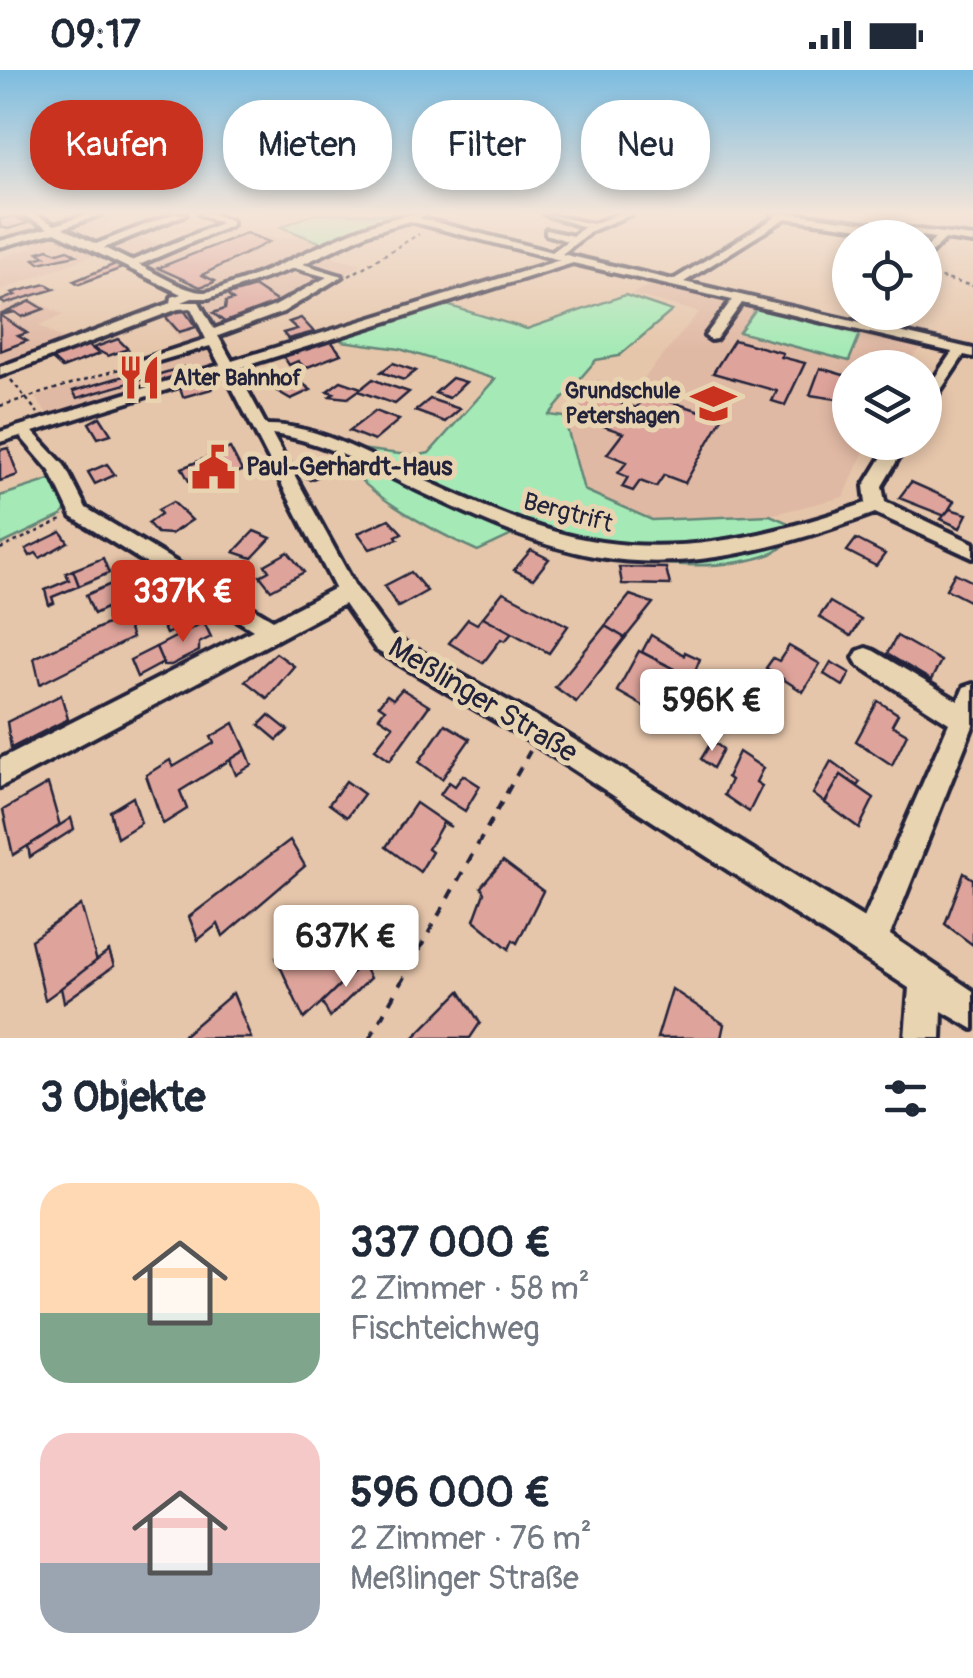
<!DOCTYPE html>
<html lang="de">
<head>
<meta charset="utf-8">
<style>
  :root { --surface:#fff; --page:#f6f6f7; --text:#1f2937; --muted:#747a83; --accent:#c8321e }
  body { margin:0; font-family:Pangolin,sans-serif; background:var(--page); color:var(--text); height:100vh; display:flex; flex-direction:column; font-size:38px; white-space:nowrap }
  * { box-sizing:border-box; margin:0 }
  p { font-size:32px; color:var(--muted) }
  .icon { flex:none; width:55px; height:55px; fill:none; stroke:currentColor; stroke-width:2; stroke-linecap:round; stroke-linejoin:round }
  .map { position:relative; height:968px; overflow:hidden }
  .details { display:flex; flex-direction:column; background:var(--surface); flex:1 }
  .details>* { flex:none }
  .top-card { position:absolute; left:30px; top:30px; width:915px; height:90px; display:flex; gap:20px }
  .controls { position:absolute; left:832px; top:150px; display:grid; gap:20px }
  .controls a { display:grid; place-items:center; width:110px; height:110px; border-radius:50%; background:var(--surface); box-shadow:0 5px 15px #0003; font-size:50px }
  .price { position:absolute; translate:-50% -85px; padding:0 22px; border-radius:10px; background:#fff; color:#222; font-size:32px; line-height:65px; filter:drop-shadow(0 2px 5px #0008) }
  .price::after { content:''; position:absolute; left:50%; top:60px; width:30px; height:22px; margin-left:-15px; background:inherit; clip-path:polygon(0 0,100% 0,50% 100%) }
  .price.active { background:var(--accent); color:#fff }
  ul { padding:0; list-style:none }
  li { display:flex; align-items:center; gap:30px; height:250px; padding:0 40px }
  li span { display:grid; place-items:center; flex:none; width:280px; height:200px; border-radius:30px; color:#555 }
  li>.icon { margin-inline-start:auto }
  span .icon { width:120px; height:120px; fill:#fffc; stroke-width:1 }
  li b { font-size:42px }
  h2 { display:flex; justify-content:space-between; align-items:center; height:120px; padding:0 40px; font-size:42px }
  .pill { padding:0 35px; border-radius:40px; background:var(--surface); box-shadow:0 5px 15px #0003; font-size:35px; line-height:90px }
  .pill.active { background:var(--accent); color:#fff }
  .status { display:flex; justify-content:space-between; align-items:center; height:70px; padding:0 50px; background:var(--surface); direction:ltr }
  .status svg { height:28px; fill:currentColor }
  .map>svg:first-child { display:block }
  .built { fill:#e0b9a4 }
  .green { fill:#a5eab6; stroke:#648678; stroke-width:2.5 }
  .building { fill:#dea49b; stroke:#22223b; stroke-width:2.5 }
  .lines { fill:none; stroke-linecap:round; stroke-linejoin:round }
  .minor-casing { stroke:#22223b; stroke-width:8 }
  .path-far1 { stroke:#22223b; stroke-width:2.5; stroke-dasharray:4 4; stroke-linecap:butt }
  .path { stroke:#22223b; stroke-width:4; stroke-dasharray:10 10; stroke-linecap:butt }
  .minor { fill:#e9d4b2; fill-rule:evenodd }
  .labels { text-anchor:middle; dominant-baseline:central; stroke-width:10; stroke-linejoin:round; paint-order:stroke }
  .far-poi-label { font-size:22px; font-weight:bold; fill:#22223b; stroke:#e9d4b2; text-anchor:start }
  .poi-label { font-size:25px; font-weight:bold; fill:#22223b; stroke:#e9d4b2; text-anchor:start }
  .street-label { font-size:25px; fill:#22223b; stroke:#e9d4b2 }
  .near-street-label { font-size:30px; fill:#22223b; stroke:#e9d4b2 }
</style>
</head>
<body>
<div class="status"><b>09:17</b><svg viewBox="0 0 49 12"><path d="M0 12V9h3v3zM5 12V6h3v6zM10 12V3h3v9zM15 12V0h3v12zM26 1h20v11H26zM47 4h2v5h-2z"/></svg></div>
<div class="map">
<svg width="973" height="968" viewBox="0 0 973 968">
  <rect width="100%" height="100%" fill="#e6c6ab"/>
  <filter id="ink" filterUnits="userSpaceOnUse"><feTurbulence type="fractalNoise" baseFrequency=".01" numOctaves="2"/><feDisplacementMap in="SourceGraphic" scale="20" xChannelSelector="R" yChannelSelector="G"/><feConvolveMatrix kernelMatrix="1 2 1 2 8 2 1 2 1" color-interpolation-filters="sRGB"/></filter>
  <g filter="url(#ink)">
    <g class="built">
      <path d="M31,144l70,1 17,5 -50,16 35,16 -103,38v-32l35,-11 -17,-10 -18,2v-6l47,-12z"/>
      <path d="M246,162l33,6 24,-2 27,11 4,10 28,7 -80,47 -56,23 -14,10 7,18 -8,5 -161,51 -15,-21 153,-47 -26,-34 19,-8 17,-21 -95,-41 27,-11 53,17 21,-3z"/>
      <path d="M656,213l266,65 -22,19 -50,1v74l17,1 -23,54 -74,18 -118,5 -69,-30 -19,-73 34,-38 35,12 66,-79 -68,-18z"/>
      <path d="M32,229l31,16 -24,10 28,17 -67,22v-58z"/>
    </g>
    <g class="green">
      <path d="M313,144h102l-38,10 -48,22 -48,-19z"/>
      <path d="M625,225l47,16 -53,45 -23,4 -47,55 15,2 20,73 68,30 118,-5 30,13c-8,9 -18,22 -29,26 -72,26 -184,2 -255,-21l-38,18c-39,-17 -129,-63 -142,-105l80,10 13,-3 66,-74 -95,-30 -58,-8 -6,-6 104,-32 87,26z"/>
      <path d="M756,239l104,25 -11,27 -110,-29z"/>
      <path d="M56,408l12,29 -7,9 -61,29v-49z"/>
    </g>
    <g class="building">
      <path d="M13,146l15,7 3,-1 -23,7 -8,-2v-8z"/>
      <path d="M246,163l23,9 -67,33 13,6 -3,2 -12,4 -42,-19z"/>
      <path d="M48,179l10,4 10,-3 8,5 -37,8 -5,-4 11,-3 -7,-4z"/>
      <path d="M118,193l7,4 -46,17 -5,-3z"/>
      <path d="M46,214l9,5 -50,15 -5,-3 15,-6 -4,-2z"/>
      <path d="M255,217l27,18 -55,19 -14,-11 12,-4 1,-7 7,-2 -6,-5z"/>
      <path d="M31,231l13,8 -22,8 -7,-5 -15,3z"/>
      <path d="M184,240l12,17 -17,5 -14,-16z"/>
      <path d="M0,245l27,18 -9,3 9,5 -27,10z"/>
      <path d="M301,248l13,14 -26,7 -5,-6 14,-4 -8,-7z"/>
      <path d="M118,269l10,10 -20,7 -15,-8z"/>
      <path d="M734,270l49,13 -2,4 24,6 -20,42 -13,-4 5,-10 -64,-18z"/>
      <path d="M331,271l10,13 -36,14 -7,-7 -9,4 -7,-11z"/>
      <path d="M88,275l11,9 -37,14 -11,-10z"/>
      <path d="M393,293l23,8 -12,9 -23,-8z"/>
      <path d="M184,297l4,5 -55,18 -4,-7z"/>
      <path d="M820,298l30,9v24l-40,-6z"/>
      <path d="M141,301l3,4 16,-1 -83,24 -4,-7z"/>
      <path d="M452,308l14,4 -17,16 -14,-5z"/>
      <path d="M207,309l5,10 -29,8 -4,-11z"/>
      <path d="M297,309l14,11 -20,9 -14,-8z"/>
      <path d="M373,309l9,4 27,9 -14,12 -37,-13z"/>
      <path d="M341,311l20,7h1l-14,10 -18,-2 4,-3 -7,-2z"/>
      <path d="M588,323l48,15 11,-14 75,24 -37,65 -21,-8 -8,12 -16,-6 -7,10 -11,-4 6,-10 -10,-4 9,-11 -20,-8 16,-21 -54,-19z"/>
      <path d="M430,329l30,10 -15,13 -30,-11z"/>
      <path d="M375,341l24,9 -25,21 -25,-10z"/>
      <path d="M100,347l11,17 -13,4 -9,-15z"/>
      <path d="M8,378l10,27 -18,6v-31z"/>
      <path d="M230,378l12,23 -50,16 -10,-19z"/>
      <path d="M324,388l8,13 -22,9 -7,-5 -2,-11z"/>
      <path d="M107,394l8,11 -20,9 -7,-12z"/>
      <path d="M911,412l43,19 -9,15 -46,-18z"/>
      <path d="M173,432l19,18 -21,14 -14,-1 -9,-10 13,-9 -3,-4z"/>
      <path d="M950,439l17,5 -7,14 -19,-9z"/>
      <path d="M389,449l13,14 -6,3 2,3 -28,10 -12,-16z"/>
      <path d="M254,461l17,7 -19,20 -18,-6z"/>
      <path d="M61,462l7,10 -28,16 -4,-5 -6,3 -4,-7z"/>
      <path d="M856,469l29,15 -9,12 -29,-15z"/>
      <path d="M531,480l18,9 -16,20 -19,-9z"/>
      <path d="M288,482l16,20 -33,18 -11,-14 9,-5 -4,-6z"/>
      <path d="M103,488l6,15 -30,13 -6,-16z"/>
      <path d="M619,497l47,1 4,17 -48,-1z"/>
      <path d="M73,500l6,16 -27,11 2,6 -5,2 -4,-15 24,-10 -3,-7z"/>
      <path d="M411,502l16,19 -29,16 -14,-21z"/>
      <path d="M955,503l18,9v21l-27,-14z"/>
      <path d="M118,511l7,18 -31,15 -8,-19z"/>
      <path d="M503,522l65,34 -19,27 -66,-36z"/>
      <path d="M630,525l23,8 -28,35 -20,-12z"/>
      <path d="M174,532l10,23 -18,9 -10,-23z"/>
      <path d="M830,532l31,18 -10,16 -32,-19z"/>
      <path d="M124,546l8,22 -92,46 -6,-26z"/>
      <path d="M483,547l29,16 -7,8 -4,-2 -18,24 -34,-20 19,-24 9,5z"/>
      <path d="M204,552l7,15 -12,6v8l-28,14h-8l-7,-18z"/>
      <path d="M605,556l20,12 -49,64 -21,-15z"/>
      <path d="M651,565l33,20 1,-3 15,7 -8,19 -50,-26z"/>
      <path d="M897,566l44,25 -10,19 -44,-26z"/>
      <path d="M789,576l31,18 -17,28 -37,-24 7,-10 6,3z"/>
      <path d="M156,577l7,16 -26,14 -7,-17z"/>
      <path d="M639,581l54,28 -20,44 -56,-32z"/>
      <path d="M276,583l18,13 -27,32 -22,-17z"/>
      <path d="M831,592l19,11 -7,13 -19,-12z"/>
      <path d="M402,619l27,17 -39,54 -15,-11 18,-23 -14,-9 6,-8 -6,-4 8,-10 6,4z"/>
      <path d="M689,619l14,7 -11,25 -14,-8z"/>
      <path d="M61,625l7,24 -57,29 -4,-26z"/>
      <path d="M878,631l20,13 -6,11 15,9 -15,31 -36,-24z"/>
      <path d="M269,645l19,15 -11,10 -18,-15z"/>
      <path d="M234,653l12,27 -66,41 7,18 -24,15 -17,-49 24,-15 3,7 41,-24 -3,-6z"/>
      <path d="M445,654l25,15 -28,40 -23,-17z"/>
      <path d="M712,671l11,8 -10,19 -12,-9z"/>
      <path d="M246,680l6,15 -16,10 -6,-15z"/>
      <path d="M739,682l24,16 -7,14 6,4 -13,26 -25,-17 7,-15 -4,-3z"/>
      <path d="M831,691l29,21 -3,4 -16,-11 -16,28 -12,-9z"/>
      <path d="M463,705l17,11 -15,25 -25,-16 9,-13 6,4z"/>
      <path d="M841,705l33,23 -15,30 -34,-25z"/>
      <path d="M346,711l18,13 -17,23 -18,-13z"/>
      <path d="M48,714l12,42 -47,29 -10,-45z"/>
      <path d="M133,727l8,26 -24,15 -7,-27z"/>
      <path d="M416,733l35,24 -8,-4 -15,26 4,3 -12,20 -34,-25z"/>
      <path d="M71,748l3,11 -44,28 -2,-11z"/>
      <path d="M290,770l15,26 -82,70 -5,-12 -20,16 -9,-23z"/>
      <path d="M503,791l40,30 -26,52 -4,-3 -4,9 -35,-29 10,-27 -3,-6z"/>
      <path d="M964,803l9,6v66l-28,-21z"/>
      <path d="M81,835l16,57 -52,38 -14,-60z"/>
      <path d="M318,850l30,58 -44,41 -28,-62z"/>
      <path d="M109,881l5,15 -50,36 -3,-14z"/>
      <path d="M362,893l8,15 -40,39 -8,-15z"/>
      <path d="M672,919l52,35 -3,14h-64z"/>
      <path d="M460,921l20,32 -10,15h-57z"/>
      <path d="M233,923l18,45h-66l-1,-3z"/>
    </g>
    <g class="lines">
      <defs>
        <path id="minor" d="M22,144h12l21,11 33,-11h14l-39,14 33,16 77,-30h13l-82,34 27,13 90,-38 -21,-9h13l19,7v4l-93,40c15,7 49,28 65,27 9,0 21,-6 30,-9 58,-18 133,-69 191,-69l-6,4 133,34 15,-11 -21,-7v-4l27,6 11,-9 -40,-13 49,10 25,-10h13l-40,17 -29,23 111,26 103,-63 -4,-3h26l175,23v6l-28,-4 -20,20v-9l10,-12 -149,-20 -102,64 289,67v8l-9,-2 -34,51 -5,2v-16l27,-40 -210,-49 -26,36 -5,1 -6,-4 27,-36 -159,-37 -337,106 30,56c50,-1 100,30 144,49 47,20 93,43 142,57 106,32 213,7 314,-28l-2,-17 27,-44h17l-26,44 3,16 88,41v15l-98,-45c-87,32 -182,60 -276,44 -58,-10 -112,-34 -165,-59 -51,-23 -106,-57 -162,-64l83,152 37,50 157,88 315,194 85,-195 -91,-58 -4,-7 4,-7 8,-3 8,3 84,50 6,-14 9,-3v42l-83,209 83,56v38l-31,-18 -1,27h-36l4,-50 -378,-246 -155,-92 -32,-46 -344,183v-28l253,-129 -181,-113 -22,-46 -30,-35 -20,6v-10l220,-67 -10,-19 -68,20 -7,-4 71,-23 -15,-31 -13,1 -178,67v-9l171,-64 1,-6 9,-3 -126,-62 -55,15v-6l48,-13zM409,151l151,39 -328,101 -14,-25 65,-24 59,-36 -39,-12 66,-31zM294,198l33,9 -52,29 -61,23 -15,-27h-17l10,-4h17zM224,302l111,216 -62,32 -187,-112 -22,-43 -31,-33z"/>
      </defs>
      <use href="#minor" class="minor-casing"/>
      <g class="path-far1">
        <path d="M925,204l48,12"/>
        <path d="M349,206l70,-42"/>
        <path d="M11,310l27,33"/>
        <path d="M0,336l126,-39"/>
        <path d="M0,479l62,-29"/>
      </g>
      <path class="path" d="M370,968l160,-287"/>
      <use href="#minor" class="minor"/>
    </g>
  </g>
  <linearGradient id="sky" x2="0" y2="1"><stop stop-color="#7bbce0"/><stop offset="0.51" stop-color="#f4e5d9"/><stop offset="1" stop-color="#f4e5d9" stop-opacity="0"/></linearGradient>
  <rect width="973" height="280" fill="url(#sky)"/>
  <defs>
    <symbol id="restaurant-bare" viewBox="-9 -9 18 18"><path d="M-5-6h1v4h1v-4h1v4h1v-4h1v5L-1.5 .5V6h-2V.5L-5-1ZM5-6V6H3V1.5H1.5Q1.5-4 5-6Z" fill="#c8321e" stroke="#e9d4b2" stroke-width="2.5" paint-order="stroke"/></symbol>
    <symbol id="school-bare" viewBox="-9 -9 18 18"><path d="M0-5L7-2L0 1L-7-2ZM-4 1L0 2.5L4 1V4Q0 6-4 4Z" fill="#c8321e" stroke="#e9d4b2" stroke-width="2.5" paint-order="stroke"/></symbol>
    <symbol id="civic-bare" viewBox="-9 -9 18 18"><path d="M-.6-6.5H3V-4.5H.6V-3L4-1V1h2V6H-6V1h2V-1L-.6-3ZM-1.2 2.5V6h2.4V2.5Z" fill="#c8321e" stroke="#e9d4b2" stroke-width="2.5" paint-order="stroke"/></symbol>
  </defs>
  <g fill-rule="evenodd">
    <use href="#restaurant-bare" x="108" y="276" width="63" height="63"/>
    <use href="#school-bare" x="682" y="302" width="63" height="63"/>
    <use href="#civic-bare" x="182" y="366" width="63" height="63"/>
  </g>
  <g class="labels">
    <g class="far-poi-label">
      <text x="173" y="308">Alter Bahnhof</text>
      <text x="680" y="321" text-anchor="end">Grundschule<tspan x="680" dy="25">Petershagen</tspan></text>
    </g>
    <g class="poi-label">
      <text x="246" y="397">Paul-Gerhardt-Haus</text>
    </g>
    <g class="street-label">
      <text transform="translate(568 443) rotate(15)">Bergtrift</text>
    </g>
    <g class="near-street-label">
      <text transform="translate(483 630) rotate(31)">Meßlinger Straße</text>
    </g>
  </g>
</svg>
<div class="controls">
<a><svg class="icon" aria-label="locate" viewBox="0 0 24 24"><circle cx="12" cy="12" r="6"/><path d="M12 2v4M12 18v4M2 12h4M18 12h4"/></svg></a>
<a><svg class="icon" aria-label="layers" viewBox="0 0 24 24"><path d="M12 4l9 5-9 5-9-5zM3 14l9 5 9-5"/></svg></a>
</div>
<b class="price active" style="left:183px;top:575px">337K €</b>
<b class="price" style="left:712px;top:684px">596K €</b>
<b class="price" style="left:346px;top:920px">637K €</b>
<div class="top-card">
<a class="pill active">Kaufen</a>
<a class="pill">Mieten</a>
<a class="pill">Filter</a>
<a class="pill">Neu</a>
</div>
</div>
<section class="details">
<h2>3 Objekte<svg class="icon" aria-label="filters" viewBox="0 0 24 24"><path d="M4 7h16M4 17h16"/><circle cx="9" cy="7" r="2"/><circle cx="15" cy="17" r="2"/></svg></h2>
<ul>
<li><span style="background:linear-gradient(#ffd9b3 65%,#7fa58c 0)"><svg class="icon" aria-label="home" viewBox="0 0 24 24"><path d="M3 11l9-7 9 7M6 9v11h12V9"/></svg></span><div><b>337 000 €</b><p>2 Zimmer · 58 m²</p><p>Fischteichweg</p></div></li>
<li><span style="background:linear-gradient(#f6c9c9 65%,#9aa5b1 0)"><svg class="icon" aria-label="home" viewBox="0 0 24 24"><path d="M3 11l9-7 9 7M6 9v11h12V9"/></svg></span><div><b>596 000 €</b><p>2 Zimmer · 76 m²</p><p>Meßlinger Straße</p></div></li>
</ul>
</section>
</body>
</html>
